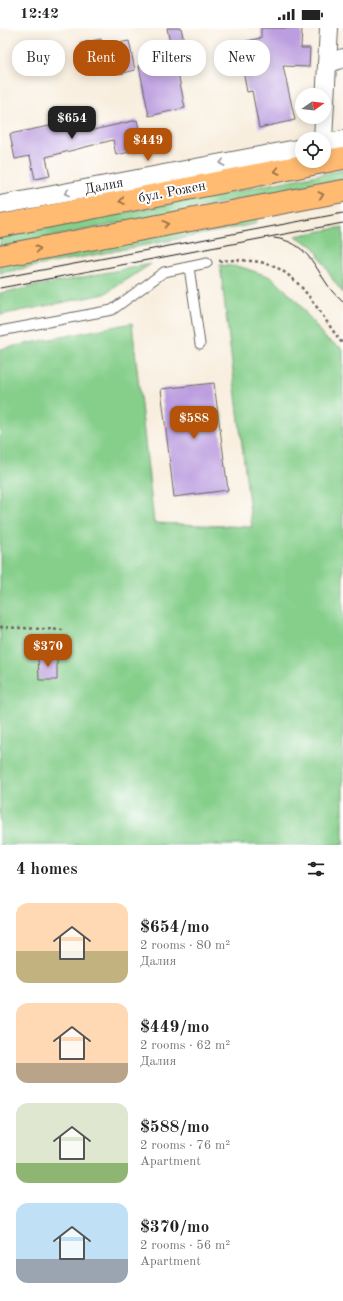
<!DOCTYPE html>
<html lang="en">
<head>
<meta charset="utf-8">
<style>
  :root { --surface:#fff; --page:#f6f6f6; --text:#222; --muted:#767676; --accent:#b45309 }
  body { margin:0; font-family:"Old Standard TT",serif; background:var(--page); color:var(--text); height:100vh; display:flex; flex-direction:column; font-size:15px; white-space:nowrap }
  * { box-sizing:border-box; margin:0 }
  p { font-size:13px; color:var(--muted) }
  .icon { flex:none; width:22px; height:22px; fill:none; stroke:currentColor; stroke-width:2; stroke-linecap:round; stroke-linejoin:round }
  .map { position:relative; height:817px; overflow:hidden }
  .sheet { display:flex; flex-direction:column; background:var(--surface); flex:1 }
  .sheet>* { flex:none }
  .top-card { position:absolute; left:12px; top:12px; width:319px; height:36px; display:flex; gap:8px }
  .needle { width:26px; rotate:76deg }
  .buttons { position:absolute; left:295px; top:60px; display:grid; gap:8px }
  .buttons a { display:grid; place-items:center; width:36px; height:36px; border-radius:50%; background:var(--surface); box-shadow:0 2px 10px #0003; font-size:20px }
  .price { position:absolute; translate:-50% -34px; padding:0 9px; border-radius:8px; background:var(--accent); color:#fff; font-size:13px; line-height:26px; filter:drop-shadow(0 1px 2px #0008) }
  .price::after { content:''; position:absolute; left:50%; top:24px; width:12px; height:9px; margin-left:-6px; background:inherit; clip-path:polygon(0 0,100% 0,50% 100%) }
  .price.active { background:#222; color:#fff }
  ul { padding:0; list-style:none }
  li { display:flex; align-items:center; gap:12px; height:100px; padding:0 16px }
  li span { display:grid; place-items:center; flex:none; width:112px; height:80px; border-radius:12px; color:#555 }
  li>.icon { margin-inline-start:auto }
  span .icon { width:48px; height:48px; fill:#fffc; stroke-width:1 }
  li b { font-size:17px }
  h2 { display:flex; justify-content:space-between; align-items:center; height:48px; padding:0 16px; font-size:17px }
  .tag { padding:0 14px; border-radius:16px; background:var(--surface); box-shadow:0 2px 10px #0003; font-size:14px; line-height:36px }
  .tag.active { background:var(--accent); color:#fff }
  .status { display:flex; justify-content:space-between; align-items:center; height:28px; padding:0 20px; background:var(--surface); direction:ltr }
  .status svg { height:11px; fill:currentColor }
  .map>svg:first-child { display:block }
  .green { fill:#86cf8b; stroke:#517654 }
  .building { fill:#bc9edf }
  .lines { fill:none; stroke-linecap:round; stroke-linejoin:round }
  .lane-casing { stroke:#696660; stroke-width:11 }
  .street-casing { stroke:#696660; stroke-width:20 }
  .primary-casing { stroke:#696660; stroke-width:24 }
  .path { stroke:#696660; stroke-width:2.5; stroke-dasharray:3 3; stroke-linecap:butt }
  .lane { stroke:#fff; stroke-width:9 }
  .street { stroke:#fff; stroke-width:18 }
  .primary { stroke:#ffbb71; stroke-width:22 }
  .tram { stroke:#1c1c1c; stroke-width:1 }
  .oneway { stroke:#999 }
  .oneway2 { stroke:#8e6c46 }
  .labels { text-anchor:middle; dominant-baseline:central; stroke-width:4; stroke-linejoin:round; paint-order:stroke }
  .street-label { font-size:14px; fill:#1c1c1c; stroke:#fff }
</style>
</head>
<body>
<div class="status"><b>12:42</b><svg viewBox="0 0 49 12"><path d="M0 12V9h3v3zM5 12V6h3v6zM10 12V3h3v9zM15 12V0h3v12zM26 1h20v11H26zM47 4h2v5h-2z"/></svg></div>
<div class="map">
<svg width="343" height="817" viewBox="0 0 343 817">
  <rect width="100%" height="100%" fill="#fff"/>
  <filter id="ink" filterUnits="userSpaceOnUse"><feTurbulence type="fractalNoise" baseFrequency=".025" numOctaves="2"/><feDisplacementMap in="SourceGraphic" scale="8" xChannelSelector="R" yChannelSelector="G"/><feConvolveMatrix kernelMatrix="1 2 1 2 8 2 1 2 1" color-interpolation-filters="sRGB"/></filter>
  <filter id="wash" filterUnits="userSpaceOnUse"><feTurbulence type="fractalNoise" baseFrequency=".012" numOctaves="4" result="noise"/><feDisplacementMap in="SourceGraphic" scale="16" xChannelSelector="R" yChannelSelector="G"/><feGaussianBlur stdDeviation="0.9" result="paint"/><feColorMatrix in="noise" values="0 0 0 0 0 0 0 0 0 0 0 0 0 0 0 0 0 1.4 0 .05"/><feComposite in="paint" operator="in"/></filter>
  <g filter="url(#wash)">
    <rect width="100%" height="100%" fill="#f8eede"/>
    <g class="green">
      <path d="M343,142v9l-343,68v-10z"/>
      <path d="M258,189l-3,7 -255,49v-7z"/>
      <path d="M343,199v66l-10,-13 -19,-33 -19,-11z"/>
      <path d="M151,236l-46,30 -105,21v-22z"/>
      <path d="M220,237l21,2 30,10 24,22 30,39 18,11v496h-343v-496l132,-26 22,200 98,4z"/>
    </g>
    <g id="blocks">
      <g class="building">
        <path d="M167,0h14l5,22 -14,3z"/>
        <path d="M261,0h41l-1,20h9l-1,19 -26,-1 12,54 -36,8 -7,-37 -5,1 -9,-49 23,-5z"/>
        <path d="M101,11l5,19 -21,5 -4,-20z"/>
        <path d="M129,13l6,29 -15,4 -6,-30z"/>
        <path d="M175,30l10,50 -36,8 -10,-50z"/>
        <path d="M84,81l5,22 48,-11 7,29 -28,6 -3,-15 -67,17 4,19 -15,3 -5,-23 -15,3 -5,-25 49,-10 -2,-8z"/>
        <path d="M214,355l14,107 -54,7 -13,-108z"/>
        <path d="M57,627v25h-18l-1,-24z"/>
      </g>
    </g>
  </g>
  <g filter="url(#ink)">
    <use href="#blocks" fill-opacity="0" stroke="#696660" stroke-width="1"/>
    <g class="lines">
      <defs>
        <g id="lane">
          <path d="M189,239l11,77"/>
          <path d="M0,303l112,-21 52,-38 43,-9"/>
        </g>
        <g id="street">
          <path d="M327,36l16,-6"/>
          <path d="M323,111l6,-111"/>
          <path d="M324,116l19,-4"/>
          <path d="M0,177l302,-57"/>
        </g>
        <g id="primary">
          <path d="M0,198l343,-68"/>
          <path d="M0,228l343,-65"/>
        </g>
      </defs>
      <use href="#lane" class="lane-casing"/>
      <use href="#street" class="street-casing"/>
      <use href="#primary" class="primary-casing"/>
      <g class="path">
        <path d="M219,233c16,-2 40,-1 55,5 12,6 25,17 33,28 13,16 23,34 36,50"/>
        <path d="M0,599l65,3"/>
      </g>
      <use href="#lane" class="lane"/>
      <use href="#street" class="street"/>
      <use href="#primary" class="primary"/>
      <g class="tram">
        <path d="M274,210c34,4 40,29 58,53 3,4 7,7 11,11"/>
        <path d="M0,250l343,-65"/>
        <path d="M0,260l343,-65"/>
      </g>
    </g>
    <defs><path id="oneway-chevron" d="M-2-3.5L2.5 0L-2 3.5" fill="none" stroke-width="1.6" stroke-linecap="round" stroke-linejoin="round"/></defs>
    <g class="oneway">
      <use href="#oneway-chevron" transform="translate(222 135) rotate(169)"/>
      <use href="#oneway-chevron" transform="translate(67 165) rotate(169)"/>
    </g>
    <g class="oneway2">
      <use href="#oneway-chevron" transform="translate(277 143) rotate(169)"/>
      <use href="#oneway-chevron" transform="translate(321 167) rotate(-11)"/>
      <use href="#oneway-chevron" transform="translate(122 173) rotate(169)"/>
      <use href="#oneway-chevron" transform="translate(166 196) rotate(-11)"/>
      <use href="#oneway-chevron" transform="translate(38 221) rotate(-11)"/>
    </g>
  </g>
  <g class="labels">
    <g class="street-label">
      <text transform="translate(104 158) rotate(-11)">Далия</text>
      <text transform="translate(172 164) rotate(-11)">бул. Рожен</text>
    </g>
  </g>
</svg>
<div class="buttons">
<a><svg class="needle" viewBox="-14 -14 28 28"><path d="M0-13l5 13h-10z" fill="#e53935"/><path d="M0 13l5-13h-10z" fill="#767676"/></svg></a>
<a><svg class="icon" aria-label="locate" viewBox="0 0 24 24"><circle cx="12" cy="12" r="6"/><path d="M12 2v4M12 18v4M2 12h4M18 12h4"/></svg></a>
</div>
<b class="price active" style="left:72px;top:112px">$654</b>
<b class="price" style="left:148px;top:134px">$449</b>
<b class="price" style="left:194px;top:412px">$588</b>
<b class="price" style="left:48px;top:640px">$370</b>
<div class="top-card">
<a class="tag">Buy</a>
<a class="tag active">Rent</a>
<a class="tag">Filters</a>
<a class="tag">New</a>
</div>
</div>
<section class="sheet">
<h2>4 homes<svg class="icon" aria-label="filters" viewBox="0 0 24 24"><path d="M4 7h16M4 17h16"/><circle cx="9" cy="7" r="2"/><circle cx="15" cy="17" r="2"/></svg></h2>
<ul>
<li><span style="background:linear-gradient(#ffd9b3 60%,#c2b280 0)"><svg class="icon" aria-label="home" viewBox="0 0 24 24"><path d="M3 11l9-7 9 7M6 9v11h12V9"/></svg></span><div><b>$654/mo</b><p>2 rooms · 80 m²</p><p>Далия</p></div></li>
<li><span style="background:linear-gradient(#ffd9b3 75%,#b9a48a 0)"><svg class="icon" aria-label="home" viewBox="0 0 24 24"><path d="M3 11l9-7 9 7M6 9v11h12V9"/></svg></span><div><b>$449/mo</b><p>2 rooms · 62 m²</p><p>Далия</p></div></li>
<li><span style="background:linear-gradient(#dfe7d0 75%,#8fb573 0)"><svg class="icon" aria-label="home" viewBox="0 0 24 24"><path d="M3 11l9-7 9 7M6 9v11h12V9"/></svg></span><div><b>$588/mo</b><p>2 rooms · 76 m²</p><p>Apartment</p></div></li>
<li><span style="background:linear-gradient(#bfe0f5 70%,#9aa5b1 0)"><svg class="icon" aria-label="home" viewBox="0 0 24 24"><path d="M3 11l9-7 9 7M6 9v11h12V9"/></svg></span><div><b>$370/mo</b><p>2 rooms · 56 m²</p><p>Apartment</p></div></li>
</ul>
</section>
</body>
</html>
